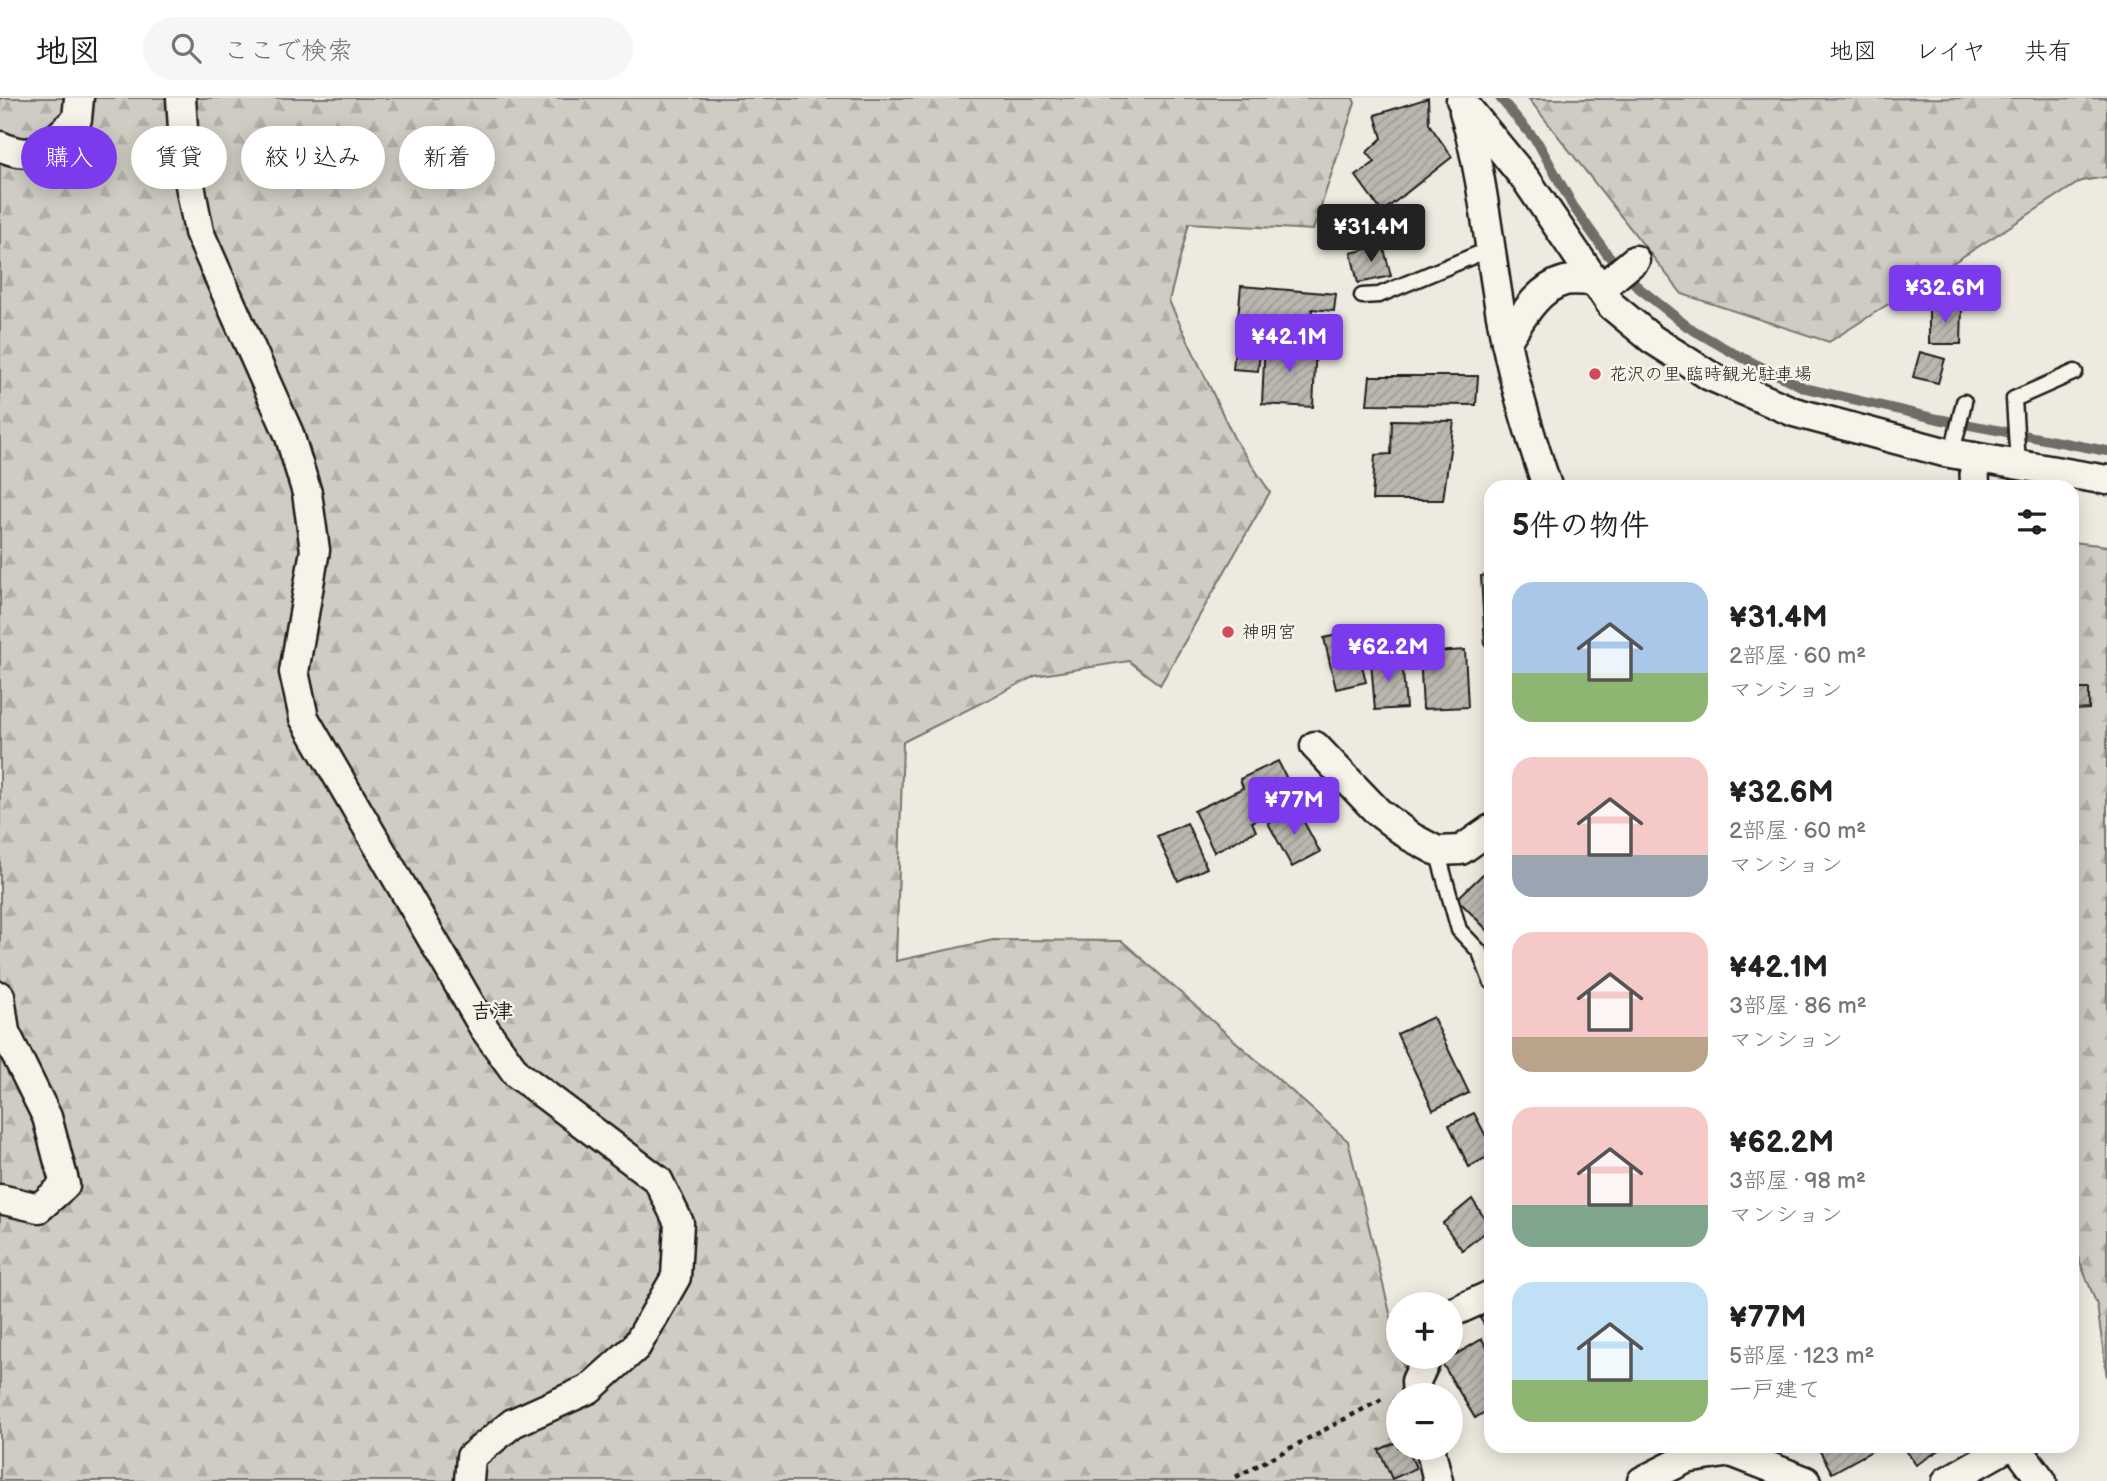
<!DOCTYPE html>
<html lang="ja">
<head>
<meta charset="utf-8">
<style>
  :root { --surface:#fff; --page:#f6f6f6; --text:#222; --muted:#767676; --line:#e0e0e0; --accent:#7c3aed }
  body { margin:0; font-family:"Balsamiq Sans","Klee One",sans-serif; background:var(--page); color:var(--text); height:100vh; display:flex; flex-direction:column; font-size:26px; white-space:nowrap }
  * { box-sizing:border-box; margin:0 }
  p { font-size:23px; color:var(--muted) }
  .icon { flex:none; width:38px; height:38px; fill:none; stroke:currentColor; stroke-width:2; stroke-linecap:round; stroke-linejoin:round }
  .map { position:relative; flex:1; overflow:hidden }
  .drawer { position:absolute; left:1484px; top:382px; width:595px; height:973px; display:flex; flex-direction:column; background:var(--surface); border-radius:21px; box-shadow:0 4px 18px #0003 }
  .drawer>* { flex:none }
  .banner { position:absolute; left:21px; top:28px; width:665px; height:63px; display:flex; gap:14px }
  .tools { position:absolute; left:1386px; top:1194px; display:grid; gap:14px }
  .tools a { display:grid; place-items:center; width:77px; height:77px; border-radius:50%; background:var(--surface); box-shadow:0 4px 18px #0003; font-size:35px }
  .price { position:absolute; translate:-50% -60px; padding:0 16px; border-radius:7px; background:var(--accent); color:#fff; font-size:23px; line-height:46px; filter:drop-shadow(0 2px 4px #0008) }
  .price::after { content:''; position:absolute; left:50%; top:42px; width:21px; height:16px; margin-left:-10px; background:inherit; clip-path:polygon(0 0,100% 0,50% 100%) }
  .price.selected { background:#222; color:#fff }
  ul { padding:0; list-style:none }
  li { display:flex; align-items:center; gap:21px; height:175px; padding:0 28px }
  li span { display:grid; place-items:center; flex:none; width:196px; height:140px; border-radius:21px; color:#555 }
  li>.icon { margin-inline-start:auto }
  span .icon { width:84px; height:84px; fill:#fffc; stroke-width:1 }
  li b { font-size:30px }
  h2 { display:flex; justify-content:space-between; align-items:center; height:84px; padding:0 28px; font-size:30px }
  .chip { padding:0 24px; border-radius:32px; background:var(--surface); box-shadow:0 4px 18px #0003; font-size:24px; line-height:63px }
  .chip.selected { background:var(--accent); color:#fff }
  header { display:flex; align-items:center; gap:42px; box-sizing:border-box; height:98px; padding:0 35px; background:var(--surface); border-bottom:2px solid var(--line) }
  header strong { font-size:33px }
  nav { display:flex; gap:38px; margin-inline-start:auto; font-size:24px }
  .search { width:490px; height:63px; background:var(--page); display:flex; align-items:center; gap:18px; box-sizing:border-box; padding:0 24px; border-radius:38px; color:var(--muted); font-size:26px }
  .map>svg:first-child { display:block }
  .forest { fill:url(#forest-firs); stroke:#767470; stroke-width:2 }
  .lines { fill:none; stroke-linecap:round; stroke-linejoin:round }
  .stream { stroke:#6f6d69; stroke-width:10 }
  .building { fill:url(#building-hatch); stroke:#1c1c1c; stroke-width:2 }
  .service-casing { stroke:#1c1c1c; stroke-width:19 }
  .minor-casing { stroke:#1c1c1c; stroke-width:33 }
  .path { stroke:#1c1c1c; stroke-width:4.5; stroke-dasharray:5 5; stroke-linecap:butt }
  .service { stroke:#f7f3e8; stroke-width:14 }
  .minor { stroke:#f7f3e8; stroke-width:28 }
  .poi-dot { fill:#d1495b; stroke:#f7f3e8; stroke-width:2.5 }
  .labels { text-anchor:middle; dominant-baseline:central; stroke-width:5; stroke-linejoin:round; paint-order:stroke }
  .poi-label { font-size:18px; fill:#1c1c1c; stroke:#f7f3e8; text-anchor:start }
  .quarter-label { font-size:21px; font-weight:bold; fill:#1c1c1c; stroke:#f7f3e8 }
</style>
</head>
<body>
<header>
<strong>地図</strong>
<div class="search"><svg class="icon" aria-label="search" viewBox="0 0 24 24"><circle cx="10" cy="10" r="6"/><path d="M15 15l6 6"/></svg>ここで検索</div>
<nav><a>地図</a><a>レイヤ</a><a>共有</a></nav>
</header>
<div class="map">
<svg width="2107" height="1383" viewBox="0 0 2107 1383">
  <defs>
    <pattern id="forest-firs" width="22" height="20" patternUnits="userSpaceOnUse" patternTransform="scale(1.75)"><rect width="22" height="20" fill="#cfccc3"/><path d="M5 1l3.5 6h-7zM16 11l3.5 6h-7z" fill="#b1afa7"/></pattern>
    <pattern id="building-hatch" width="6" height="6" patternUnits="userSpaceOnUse" patternTransform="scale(1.75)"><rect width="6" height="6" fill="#bab7af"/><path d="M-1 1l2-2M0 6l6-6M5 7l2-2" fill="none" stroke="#9f9d96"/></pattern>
  </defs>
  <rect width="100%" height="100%" fill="#eeeae0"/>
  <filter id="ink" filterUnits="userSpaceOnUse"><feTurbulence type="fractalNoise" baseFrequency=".0143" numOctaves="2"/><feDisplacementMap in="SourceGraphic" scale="14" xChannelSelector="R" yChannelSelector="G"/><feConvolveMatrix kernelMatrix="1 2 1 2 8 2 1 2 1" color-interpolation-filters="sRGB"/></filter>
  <g filter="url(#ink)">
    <g class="forest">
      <path d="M0,0h1353l2,5 -42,127 -124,-7 -20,78 65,137 36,54 -110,193 -31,-24 -94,15 -132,66 -7,219 97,-21 129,1 226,200 50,205v10h3l9,39h-12v52h25l8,34h-1431z"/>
      <path d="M2107,0v79l-26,4 -252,161 -147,-48 -153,-195z"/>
      <path d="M2072,444l35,4v832l-10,-73 -25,-63z"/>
    </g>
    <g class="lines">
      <path class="stream" d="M1500,0l38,45 35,63 34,48 32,34 49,39 47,27 70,34 133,31 169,32"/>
    </g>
    <g class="building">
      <path d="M1428,0l1,26 23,33 -70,55 -26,-36 19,-14 -8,-10 15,-14 -7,-23z"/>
      <path d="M1383,147l8,31 -33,7 -7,-30z"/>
      <path d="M1241,188l95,8 -2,17 -22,-2 -2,20 -47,-4 -5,46 -25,-2z"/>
      <path d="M1929,209h33l-1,37h-32z"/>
      <path d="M1265,242l51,3 -3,64 -51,-3z"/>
      <path d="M1920,254l25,7 -7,24 -25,-6z"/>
      <path d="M1370,278h108l-2,29 -109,-1z"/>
      <path d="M1392,322l62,1 -11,79h-71l3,-45 16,-1z"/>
      <path d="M1491,476v70l-6,1 -4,-69z"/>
      <path d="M1354,533l12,51 -30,7 -12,-51z"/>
      <path d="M1465,552l3,57 -45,2 -3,-56z"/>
      <path d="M1402,561l4,49 -31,2 -4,-49z"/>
      <path d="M2072,591h17v20l-17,1z"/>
      <path d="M1278,663l20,40 -46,21 4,9 -42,21 -20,-41 49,-23 -3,-9z"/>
      <path d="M1296,709l24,45 -28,15 -24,-44z"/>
      <path d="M1187,725l20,45 -29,13 -21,-45z"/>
      <path d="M1483,776l8,8v52l-34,-35z"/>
      <path d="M1433,919l36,76 -36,17 -36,-76z"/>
      <path d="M1474,1015l17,33v9l-22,12 -20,-42z"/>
      <path d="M1472,1101l19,29 -29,22 -19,-27z"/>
      <path d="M1491,1213v24l-11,-17z"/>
      <path d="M1482,1241l9,16v53l-16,10 -33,-55z"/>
      <path d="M1398,1343v6h9l9,21 -24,11 -13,-29z"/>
      <path d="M1817,1348h59l1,2 -45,25z"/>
      <path d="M1903,1348h43l-30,19z"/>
    </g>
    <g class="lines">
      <defs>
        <g id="service">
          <path d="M1362,198l17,-1 111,-46"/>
          <path d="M1952,355l12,-51"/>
          <path d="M2018,367l-4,-66 61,-27"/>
          <path d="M1437,753l22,79 21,22 11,29"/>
        </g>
        <g id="minor">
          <path d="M181,0l4,61 14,73 90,202 18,59 8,57 -21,122 10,46 180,310 33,46 141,106 21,43 -3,54 -40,70 -47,42 -76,34 -42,34 -2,24"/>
          <path d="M1461,2l66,81 85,125 40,33 58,37 84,36 150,40 163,28"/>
          <path d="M1464,13c20,68 25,140 38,210 10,56 27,112 45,165"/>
          <path d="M0,48c38,18 50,-3 77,-27l2,-21"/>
          <path d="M1600,191l35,-29"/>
          <path d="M1506,244c15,-23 31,-54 59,-61 8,-2 20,0 29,0"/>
          <path d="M1974,359l1,29"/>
          <path d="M1315,648l63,66 33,25 26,14 24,-1 30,-21"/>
          <path d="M0,898l5,36 42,85 18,68 -26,23 -39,-9"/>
          <path d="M1451,1215l40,-18"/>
          <path d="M1417,1297l-1,-14 12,-25"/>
          <path d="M2016,1348l26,35"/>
          <path d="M1430,1349l8,34"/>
          <path d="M1642,1383l44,-22 45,-7 75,29"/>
          <path d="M1947,1383l62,-35"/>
        </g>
      </defs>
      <use href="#service" class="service-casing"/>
      <use href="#minor" class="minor-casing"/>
      <path class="path" d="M1236,1379l150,-80"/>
      <use href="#service" class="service"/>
      <use href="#minor" class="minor"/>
    </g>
  </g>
  <g class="poi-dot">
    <circle cx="1595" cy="276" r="7"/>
    <circle cx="1228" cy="534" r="7"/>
  </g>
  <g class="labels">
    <g class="poi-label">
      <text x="1609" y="276">花沢の里 臨時観光駐車場</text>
      <text x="1242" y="534">神明宮</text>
    </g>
    <g class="quarter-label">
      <text x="492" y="913">吉津</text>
    </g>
  </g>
</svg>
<div class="tools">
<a>+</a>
<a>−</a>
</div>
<b class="price selected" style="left:1371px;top:166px">¥31.4M</b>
<b class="price" style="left:1945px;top:227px">¥32.6M</b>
<b class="price" style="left:1289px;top:276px">¥42.1M</b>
<b class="price" style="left:1388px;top:586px">¥62.2M</b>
<b class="price" style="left:1294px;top:739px">¥77M</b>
<div class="banner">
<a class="chip selected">購入</a>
<a class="chip">賃貸</a>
<a class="chip">絞り込み</a>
<a class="chip">新着</a>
</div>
<section class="drawer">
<h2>5件の物件<svg class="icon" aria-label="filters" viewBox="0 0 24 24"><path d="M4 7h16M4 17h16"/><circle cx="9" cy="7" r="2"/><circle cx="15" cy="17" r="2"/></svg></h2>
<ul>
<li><span style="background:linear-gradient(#a9c7e8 65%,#8fb573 0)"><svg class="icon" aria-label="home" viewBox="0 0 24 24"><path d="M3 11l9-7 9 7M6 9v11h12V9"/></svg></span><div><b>¥31.4M</b><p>2部屋 · 60 m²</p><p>マンション</p></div></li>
<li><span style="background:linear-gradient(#f6c9c9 70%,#9aa5b1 0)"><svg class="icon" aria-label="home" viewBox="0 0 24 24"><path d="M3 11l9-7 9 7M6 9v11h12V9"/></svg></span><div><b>¥32.6M</b><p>2部屋 · 60 m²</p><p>マンション</p></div></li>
<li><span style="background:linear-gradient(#f6c9c9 75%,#b9a48a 0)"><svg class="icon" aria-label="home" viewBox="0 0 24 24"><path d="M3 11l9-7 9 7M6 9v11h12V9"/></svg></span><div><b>¥42.1M</b><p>3部屋 · 86 m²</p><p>マンション</p></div></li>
<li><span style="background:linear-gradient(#f6c9c9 70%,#7fa58c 0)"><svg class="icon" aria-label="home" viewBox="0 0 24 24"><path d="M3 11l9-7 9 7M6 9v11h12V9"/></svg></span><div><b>¥62.2M</b><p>3部屋 · 98 m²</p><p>マンション</p></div></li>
<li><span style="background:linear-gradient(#bfe0f5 70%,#8fb573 0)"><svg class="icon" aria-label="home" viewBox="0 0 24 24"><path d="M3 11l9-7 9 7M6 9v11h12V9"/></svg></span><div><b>¥77M</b><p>5部屋 · 123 m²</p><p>一戸建て</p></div></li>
</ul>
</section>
</div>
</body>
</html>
